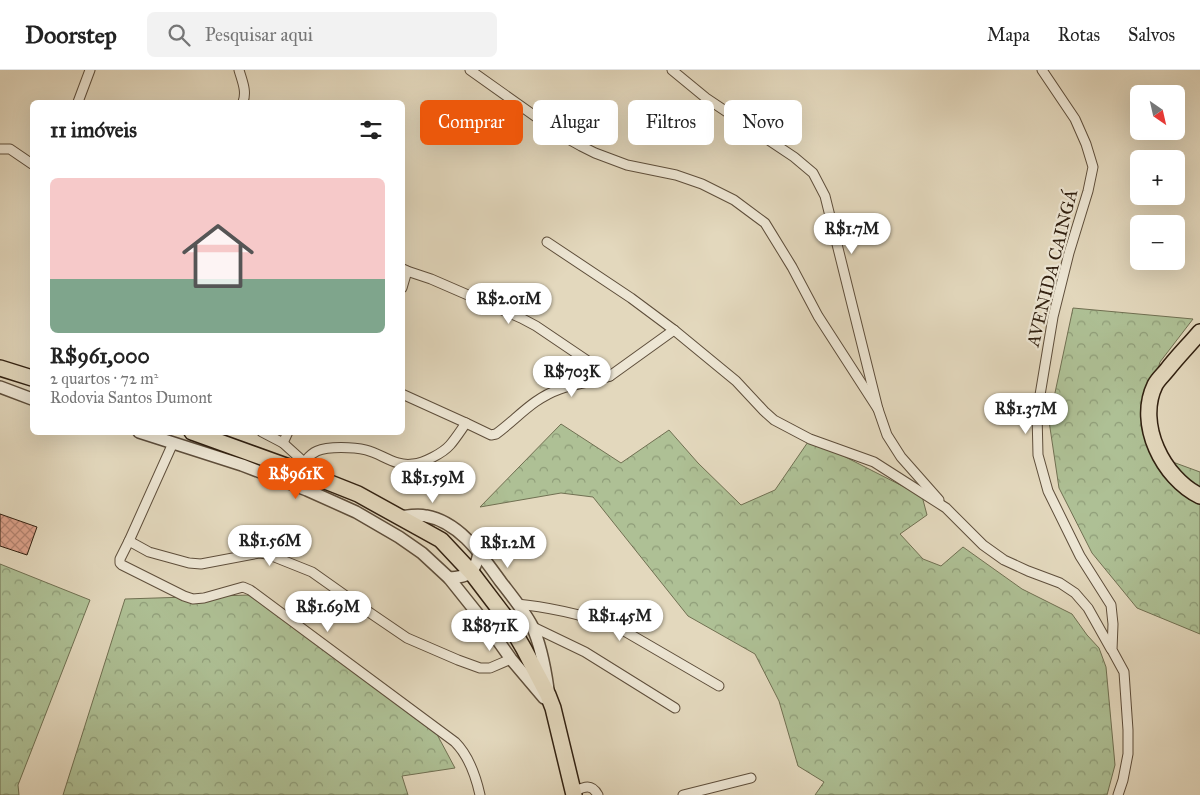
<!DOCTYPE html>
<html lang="pt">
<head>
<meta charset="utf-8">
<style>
  :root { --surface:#fff; --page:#f2f2f2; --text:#222; --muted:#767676; --line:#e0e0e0; --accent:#ea580c }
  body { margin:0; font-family:"IM FELL Great Primer",serif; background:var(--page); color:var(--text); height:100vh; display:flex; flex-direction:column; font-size:19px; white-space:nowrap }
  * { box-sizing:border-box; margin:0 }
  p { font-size:16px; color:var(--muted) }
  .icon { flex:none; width:28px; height:28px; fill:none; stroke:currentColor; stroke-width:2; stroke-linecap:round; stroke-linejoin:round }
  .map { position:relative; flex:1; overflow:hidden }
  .sheet { position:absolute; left:30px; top:30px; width:375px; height:335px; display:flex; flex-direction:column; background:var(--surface); border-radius:8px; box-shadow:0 5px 20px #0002 }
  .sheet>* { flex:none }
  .guide { position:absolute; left:420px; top:30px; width:475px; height:45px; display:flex; gap:10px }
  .needle { width:32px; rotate:146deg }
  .fabs { position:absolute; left:1130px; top:15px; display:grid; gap:10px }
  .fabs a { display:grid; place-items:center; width:55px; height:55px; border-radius:8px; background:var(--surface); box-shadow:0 5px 20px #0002; font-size:25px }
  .price { position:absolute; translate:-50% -42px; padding:0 11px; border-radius:18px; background:#fff; color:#222; font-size:16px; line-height:32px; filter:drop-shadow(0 1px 2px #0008) }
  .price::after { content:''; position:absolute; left:50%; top:30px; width:15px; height:11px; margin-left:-8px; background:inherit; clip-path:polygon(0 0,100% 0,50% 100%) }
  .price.on { background:var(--accent); color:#fff }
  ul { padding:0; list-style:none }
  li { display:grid; align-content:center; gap:10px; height:265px; padding:0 20px }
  li span { display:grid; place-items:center; height:155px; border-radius:8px; color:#555 }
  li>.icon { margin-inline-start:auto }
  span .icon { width:90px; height:90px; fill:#fffc; stroke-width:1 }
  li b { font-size:21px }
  h2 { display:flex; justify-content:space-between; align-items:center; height:60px; padding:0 20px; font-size:21px }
  .chip { padding:0 18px; border-radius:8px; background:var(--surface); box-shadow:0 5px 20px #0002; font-size:18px; line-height:45px }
  .chip.on { background:var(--accent); color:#fff }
  header { display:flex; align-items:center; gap:30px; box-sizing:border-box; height:70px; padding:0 25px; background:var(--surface); border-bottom:1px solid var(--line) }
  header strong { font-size:24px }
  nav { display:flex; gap:28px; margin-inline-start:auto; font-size:18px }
  .search { width:350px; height:45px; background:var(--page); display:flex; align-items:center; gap:12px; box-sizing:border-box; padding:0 18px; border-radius:8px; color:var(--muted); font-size:19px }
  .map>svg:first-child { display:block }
  .forest { fill:url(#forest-crowns); stroke:#707052 }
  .building { fill:url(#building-cross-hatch); stroke:#312010 }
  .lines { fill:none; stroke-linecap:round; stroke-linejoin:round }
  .minor-casing { stroke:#5e4e3b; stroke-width:11 }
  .tertiary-casing { stroke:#5e4e3b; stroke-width:14 }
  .primary-casing { stroke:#312010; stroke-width:18 }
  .trunk-casing { stroke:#312010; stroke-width:18 }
  .minor { stroke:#ede6d4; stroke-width:9 }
  .tertiary { stroke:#ede6d4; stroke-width:11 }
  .primary { stroke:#e3d8bd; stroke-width:15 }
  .trunk { stroke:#e3d8bd; stroke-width:15 }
  .labels { text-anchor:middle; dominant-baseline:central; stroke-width:4.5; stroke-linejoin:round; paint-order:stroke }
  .street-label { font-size:18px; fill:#312010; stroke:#ede6d4 }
</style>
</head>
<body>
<header>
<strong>Doorstep</strong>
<div class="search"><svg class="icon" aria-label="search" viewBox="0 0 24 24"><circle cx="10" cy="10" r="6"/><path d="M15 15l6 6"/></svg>Pesquisar aqui</div>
<nav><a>Mapa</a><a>Rotas</a><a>Salvos</a></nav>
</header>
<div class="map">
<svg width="1200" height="725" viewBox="0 0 1200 725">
  <defs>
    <pattern id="forest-crowns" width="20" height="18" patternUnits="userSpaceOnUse" patternTransform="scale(1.25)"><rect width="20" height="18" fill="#aec095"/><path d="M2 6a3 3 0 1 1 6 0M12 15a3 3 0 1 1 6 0" fill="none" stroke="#8e9c78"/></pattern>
    <pattern id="building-cross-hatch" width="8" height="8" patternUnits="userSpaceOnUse" patternTransform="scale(1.25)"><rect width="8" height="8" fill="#dea38d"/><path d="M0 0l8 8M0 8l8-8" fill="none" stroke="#b58472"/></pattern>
  </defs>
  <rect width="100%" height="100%" fill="#e3d8bd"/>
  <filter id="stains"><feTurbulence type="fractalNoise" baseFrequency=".004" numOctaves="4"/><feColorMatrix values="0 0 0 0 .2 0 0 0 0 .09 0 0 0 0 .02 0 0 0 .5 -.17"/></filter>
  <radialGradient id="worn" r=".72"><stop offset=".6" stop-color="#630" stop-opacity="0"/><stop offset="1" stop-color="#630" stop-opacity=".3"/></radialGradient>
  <g class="forest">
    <path d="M1073,238l120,11 -33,43 -8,27 -3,32 21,40 30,11v162l-63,-26 -45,-55 -33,-65 -10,-67z"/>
    <path d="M561,354l60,39 48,-33 29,33 43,42 34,-15 35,-51 112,57 5,19 -27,19 23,25 18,7 22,-19 59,42 50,25 15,21 12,13 7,19 9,98 -8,30h-292l9,-13 -26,-16 -19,-65 -24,-47 -67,-38 -95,-119 -32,-4 -81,14z"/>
    <path d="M0,494l90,36 -72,185 1,10h-19z"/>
    <path d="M249,525l183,130 23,43 -53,8 6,19h-345l62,-196z"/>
  </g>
  <path class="building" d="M0,444l37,13 -10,28 -27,-9z"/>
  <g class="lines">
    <defs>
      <g id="minor">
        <path d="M239,0c3,11 8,21 4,32"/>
        <path d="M470,0l93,66 18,10 14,7 32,12 49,10 26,9 32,16 31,23 27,44 26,49 60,93"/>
        <path d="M672,0l34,28 88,59 19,16 12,23 53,213 9,26 14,22 38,43"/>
        <path d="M1042,0l33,49 11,25 7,23 -5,24 -19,62 -16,64 -16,96 1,42 10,36 32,65 31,49 2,19 -1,26 12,22 4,58v24l-5,26 -5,15"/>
        <path d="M78,32l12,-32"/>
        <path d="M0,79h10l22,15"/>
        <path d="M407,201l24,8 90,39 15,8 74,50"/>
        <path d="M402,218l5,-17 -4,-2"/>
        <path d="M674,260l62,51 28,30 10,9 36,19 64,23 72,46 37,37 21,15 24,11 32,12 15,10 13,15 23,41"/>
        <path d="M402,324l64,29"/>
        <path d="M262,362l21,11 21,19"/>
        <path d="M173,373l-44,98 20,11 40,11 12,1 58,-11 8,1 45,18 48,34 47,32 51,22 22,8h10l21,-9"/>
        <path d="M283,373l5,-11"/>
        <path d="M300,401c4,-8 8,-16 17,-20 11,-5 37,-4 49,-1 16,4 30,17 47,14 11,-1 30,-11 37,-19 6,-7 11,-15 16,-22l25,12 5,-1c22,-16 36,-35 64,-45 16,-6 34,-7 50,-13l64,-46 -43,-32 -84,-56"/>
        <path d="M129,471l-9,18v4l2,2 62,31 9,3 11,-1 39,-11 7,3 205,152c14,14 21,35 25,53"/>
        <path d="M517,534c33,3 65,11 97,21l105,61"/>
        <path d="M531,556l54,26 90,56"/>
        <path d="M573,722c11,-5 18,-9 25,3"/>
        <path d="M683,725l68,-17"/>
      </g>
      <g id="tertiary">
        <path d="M0,317l32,12"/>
        <path d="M139,362l103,33 65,25 49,22 43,25 23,16 27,25 40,50 22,31 33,39"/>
        <path d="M399,447c9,-1 18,-3 27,-1 34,6 56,40 75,66 10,13 24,30 31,44 9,19 13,42 16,63"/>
        <path d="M449,508c20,-1 26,-5 30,-25"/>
      </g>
      <path id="primary" d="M1200,262c-11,13 -23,25 -33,38 -4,5 -9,9 -12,15 -19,39 8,93 45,111"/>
      <g id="trunk">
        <path d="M0,298l32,10"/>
        <path d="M192,362l108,39 58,23 83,46 30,32 35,46 18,31 24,46 5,13 21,87"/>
      </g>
    </defs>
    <use href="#minor" class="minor-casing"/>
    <use href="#tertiary" class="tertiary-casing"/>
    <use href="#primary" class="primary-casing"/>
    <use href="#trunk" class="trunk-casing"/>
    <use href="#minor" class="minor"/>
    <use href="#tertiary" class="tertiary"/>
    <use href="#primary" class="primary"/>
    <use href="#trunk" class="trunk"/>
  </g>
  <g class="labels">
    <g class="street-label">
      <text transform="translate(1052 198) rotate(-76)">AVENIDA CAINGÁ</text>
    </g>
  </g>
  <rect width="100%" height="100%" filter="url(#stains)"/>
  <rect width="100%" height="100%" fill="url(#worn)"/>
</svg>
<div class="fabs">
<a><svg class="needle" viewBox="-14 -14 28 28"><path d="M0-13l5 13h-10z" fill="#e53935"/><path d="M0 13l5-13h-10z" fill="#767676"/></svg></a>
<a>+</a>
<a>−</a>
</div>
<b class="price" style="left:852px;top:185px">R$1.7M</b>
<b class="price" style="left:509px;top:255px">R$2.01M</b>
<b class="price" style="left:572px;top:328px">R$703K</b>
<b class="price" style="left:1026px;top:365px">R$1.37M</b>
<b class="price on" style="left:296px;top:430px">R$961K</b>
<b class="price" style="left:433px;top:434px">R$1.59M</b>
<b class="price" style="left:270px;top:497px">R$1.56M</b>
<b class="price" style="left:508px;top:499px">R$1.2M</b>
<b class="price" style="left:328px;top:563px">R$1.69M</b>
<b class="price" style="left:620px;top:572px">R$1.45M</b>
<b class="price" style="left:490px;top:582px">R$871K</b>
<div class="guide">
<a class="chip on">Comprar</a>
<a class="chip">Alugar</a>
<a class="chip">Filtros</a>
<a class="chip">Novo</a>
</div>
<section class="sheet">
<h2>11 imóveis<svg class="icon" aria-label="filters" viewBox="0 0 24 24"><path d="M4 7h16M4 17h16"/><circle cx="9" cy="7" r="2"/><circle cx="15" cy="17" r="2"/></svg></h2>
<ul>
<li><span style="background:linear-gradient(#f6c9c9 65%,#7fa58c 0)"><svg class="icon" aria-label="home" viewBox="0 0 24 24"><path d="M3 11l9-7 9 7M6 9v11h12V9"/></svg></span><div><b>R$961,000</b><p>2 quartos · 72 m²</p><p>Rodovia Santos Dumont</p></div></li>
</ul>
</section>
</div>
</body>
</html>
